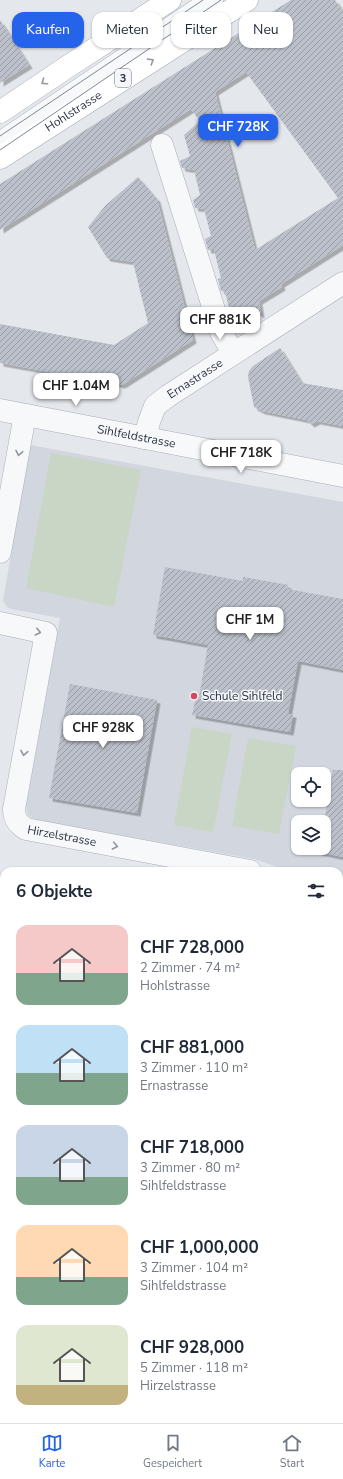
<!DOCTYPE html>
<html lang="de">
<head>
<meta charset="utf-8">
<style>
  :root { --surface:#fff; --page:#f6f6f7; --text:#1f2937; --muted:#747a83; --line:#e0e1e3; --accent:#2563eb }
  body { margin:0; font-family:"Nunito Sans",sans-serif; background:var(--page); color:var(--text); height:100vh; display:flex; flex-direction:column; font-size:15px; white-space:nowrap }
  * { box-sizing:border-box; margin:0 }
  p { font-size:13px; color:var(--muted) }
  .icon { flex:none; width:22px; height:22px; fill:none; stroke:currentColor; stroke-width:2; stroke-linecap:round; stroke-linejoin:round }
  .map { position:relative; flex:1; overflow:hidden }
  .sheet { position:absolute; left:0px; top:867px; width:343px; height:556px; display:flex; flex-direction:column; background:var(--surface); border-radius:12px 12px 0 0; box-shadow:0 1px 3px #0004 }
  .sheet>* { flex:none }
  .banner { position:absolute; left:12px; top:12px; width:319px; height:36px; display:flex; gap:8px }
  .fabs { position:absolute; left:291px; top:767px; display:grid; gap:8px }
  .fabs a { display:grid; place-items:center; width:40px; height:40px; border-radius:8px; background:var(--surface); box-shadow:0 1px 3px #0004; font-size:20px }
  .price { position:absolute; translate:-50% -34px; padding:0 9px; border-radius:8px; background:#fff; color:#222; font-size:13px; line-height:26px; filter:drop-shadow(0 1px 2px #0008) }
  .price::after { content:''; position:absolute; left:50%; top:24px; width:12px; height:9px; margin-left:-6px; background:inherit; clip-path:polygon(0 0,100% 0,50% 100%) }
  .price.current { background:var(--accent); color:#fff }
  ul { padding:0; list-style:none }
  li { display:flex; align-items:center; gap:12px; height:100px; padding:0 16px }
  li span { display:grid; place-items:center; flex:none; width:112px; height:80px; border-radius:12px; color:#555 }
  li>.icon { margin-inline-start:auto }
  span .icon { width:48px; height:48px; fill:#fffc; stroke-width:1 }
  li b { font-size:17px }
  h2 { display:flex; justify-content:space-between; align-items:center; height:48px; padding:0 16px; font-size:17px }
  .tag { padding:0 14px; border-radius:12px; background:var(--surface); box-shadow:0 1px 3px #0004; font-size:14px; line-height:36px }
  .tag.current { background:var(--accent); color:#fff }
  .dock { display:flex; justify-content:space-around; align-items:center; height:56px; border-top:1px solid var(--line); background:var(--surface); font-size:11px; color:var(--muted) }
  .dock a { display:grid; justify-items:center; gap:2px }
  .dock .current { color:var(--accent) }
  .map>svg:first-child { display:block }
  .built { fill:#d2d6de; fill-rule:evenodd }
  .grass { fill:#c9d6c5 }
  .park { fill:url(#park-crowns) }
  .building { fill:url(#building-hatch); fill-rule:evenodd; filter:url(#shadow) }
  .lines { fill:none; stroke-linecap:round; stroke-linejoin:round }
  .minor-casing { stroke:#a9aeb7; stroke-width:23 }
  .major-casing { stroke:#a3abb8; stroke-width:23 }
  .minor { stroke:#f7f8fa; stroke-width:22 }
  .major { stroke:#fff; stroke-width:22 }
  .tram { stroke:#7d8696; stroke-width:1 }
  .oneway { stroke:#959aa2 }
  .oneway2 { stroke:#9196a0 }
  .poi-dot { fill:#d1495b; stroke:#f4f6f9; stroke-width:1.5 }
  .labels { text-anchor:middle; dominant-baseline:central; stroke-width:3; stroke-linejoin:round; paint-order:stroke }
  .shield { fill:#f4f6f9; stroke:#676e7b; stroke-width:1 }
  .shield-label { font-size:11px; font-weight:bold; fill:#2b3445 }
  .street-label { font-size:12px; fill:#2b3445; stroke:#f4f6f9 }
  .poi-label { font-size:12px; fill:#2b3445; stroke:#f4f6f9; text-anchor:start }
</style>
</head>
<body>
<div class="map">
<svg width="343" height="1423" viewBox="0 0 343 1423">
  <defs>
    <pattern id="park-crowns" width="20" height="18" patternUnits="userSpaceOnUse"><rect width="20" height="18" fill="#c9d6c5"/><path d="M2 6a3 3 0 1 1 6 0M12 15a3 3 0 1 1 6 0" fill="none" stroke="#adb8ab"/></pattern>
    <pattern id="building-hatch" width="6" height="6" patternUnits="userSpaceOnUse"><rect width="6" height="6" fill="#bbc0ca"/><path d="M-1 1l2-2M0 6l6-6M5 7l2-2" fill="none" stroke="#989da6"/></pattern>
    <filter id="shadow"><feDropShadow dx="3.5" dy="3.5" stdDeviation="0" flood-color="#0004"/></filter>
  </defs>
  <rect width="100%" height="100%" fill="#e4e7ec"/>
  <path class="built" d="M30,445l313,57v423l-4,-4v-50h-56l-3,-3 -26,-9 -219,-39 -7,-5 -2,-8 34,-189 -49,-9 -4,-2 -4,-6zM298,774h26v26h-26zM298,822h26v26h-26z"/>
  <g class="grass">
    <path d="M51,453l90,17 -27,137 -88,-19z"/>
    <path d="M192,727l40,7 -19,98 -39,-7z"/>
    <path d="M248,738l48,8 -17,88 -47,-8z"/>
  </g>
  <path class="park" d="M343,1284v55l-4,-5v-46z"/>
  <g class="building">
    <path d="M291,0h44l8,11v234l-62,39 1,3 -23,14 2,14 -14,-9 -16,10 -6,-25h-4l-3,-12 3,-1 -7,-28h-6l-3,-11 6,-3 -7,-27 -9,-1 -2,-8 7,-5 -6,-25 -12,-2 -2,-7 10,-5 -6,-21 16,-14 -9,-12 -191,121v-46zM246,72l92,126 -83,52 -40,-158z"/>
    <path d="M0,20l29,45 -29,18z"/>
    <path d="M138,177l19,22 36,141 -71,45 -122,-22v-39l114,21 34,-22 -15,-61 -26,-4 -19,-31 17,-21z"/>
    <path d="M280,348l22,35 41,7v36l-26,-5 -6,3 -4,-4 -45,-9 -8,-4 -6,-30 1,-6 4,-5z"/>
    <path d="M165,567l78,14v-4l45,8 -1,4 56,10v71l-45,-9 -10,53h5l-3,18 -98,-17 4,-18h3l9,-52 -55,-10z"/>
    <path d="M70,684l87,16 -20,113 -88,-15z"/>
    <path d="M333,770h10v87l-25,-5 1,-4h5v-26z"/>
  </g>
  <g class="lines">
    <defs>
      <g id="minor">
        <path d="M0,143l212,-143"/>
        <path d="M162,145l59,187 12,21"/>
        <path id="s1" d="M0,410l343,66"/>
        <path id="s2" d="M145,438l4,-16 6,-16 13,-10 175,-113"/>
        <path d="M0,552l25,-137"/>
        <path id="s3" d="M0,623l46,10 -32,176c0,10 4,15 12,20l224,42"/>
        <path d="M339,936l4,4"/>
        <path d="M339,1081l4,-4"/>
        <path d="M0,1394l4,-3"/>
      </g>
      <g id="major">
        <path d="M0,112l67,-45 103,-67"/>
        <path id="s4" d="M0,158l247,-158"/>
        <path d="M0,1060l4,5"/>
        <path d="M252,1419l3,4"/>
      </g>
    </defs>
    <use href="#minor" class="minor-casing"/>
    <use href="#major" class="major-casing"/>
    <use href="#minor" class="minor"/>
    <use href="#major" class="major"/>
    <g class="tram">
      <path d="M0,136l203,-136"/>
      <path d="M0,150l221,-150"/>
    </g>
  </g>
  <defs><path id="oneway-chevron" d="M-2-3.5L2.5 0L-2 3.5" fill="none" stroke-width="1.6" stroke-linecap="round" stroke-linejoin="round"/></defs>
  <g class="oneway">
    <use href="#oneway-chevron" transform="translate(151 61) rotate(-32)"/>
    <use href="#oneway-chevron" transform="translate(44 82) rotate(146)"/>
  </g>
  <g class="oneway2">
    <use href="#oneway-chevron" transform="translate(19 453) rotate(101)"/>
    <use href="#oneway-chevron" transform="translate(38 632) rotate(13)"/>
    <use href="#oneway-chevron" transform="translate(24 753) rotate(100)"/>
    <use href="#oneway-chevron" transform="translate(115 846) rotate(11)"/>
  </g>
  <circle class="poi-dot" cx="194" cy="696" r="4"/>
  <g class="labels">
    <rect class="shield" x="115" y="69" width="16" height="18" rx="3"/>
    <g class="shield-label">
      <text x="123" y="78">3</text>
    </g>
    <g class="street-label">
      <text stroke="none"><textPath href="#s4" startOffset="87">Hohlstrasse</textPath></text>
      <text stroke="none"><textPath href="#s2" startOffset="82">Ernastrasse</textPath></text>
      <text stroke="none"><textPath href="#s1" startOffset="139">Sihlfeldstrasse</textPath></text>
      <text stroke="none"><textPath href="#s3" startOffset="287">Hirzelstrasse</textPath></text>
    </g>
    <g class="poi-label">
      <text x="202" y="696">Schule Sihlfeld</text>
    </g>
  </g>
</svg>
<div class="fabs">
<a><svg class="icon" aria-label="locate" viewBox="0 0 24 24"><circle cx="12" cy="12" r="6"/><path d="M12 2v4M12 18v4M2 12h4M18 12h4"/></svg></a>
<a><svg class="icon" aria-label="layers" viewBox="0 0 24 24"><path d="M12 4l9 5-9 5-9-5zM3 14l9 5 9-5"/></svg></a>
</div>
<b class="price current" style="left:238px;top:148px">CHF 728K</b>
<b class="price" style="left:220px;top:341px">CHF 881K</b>
<b class="price" style="left:76px;top:407px">CHF 1.04M</b>
<b class="price" style="left:241px;top:474px">CHF 718K</b>
<b class="price" style="left:250px;top:641px">CHF 1M</b>
<b class="price" style="left:103px;top:749px">CHF 928K</b>
<div class="banner">
<a class="tag current">Kaufen</a>
<a class="tag">Mieten</a>
<a class="tag">Filter</a>
<a class="tag">Neu</a>
</div>
<section class="sheet">
<h2>6 Objekte<svg class="icon" aria-label="filters" viewBox="0 0 24 24"><path d="M4 7h16M4 17h16"/><circle cx="9" cy="7" r="2"/><circle cx="15" cy="17" r="2"/></svg></h2>
<ul>
<li><span style="background:linear-gradient(#f6c9c9 60%,#7fa58c 0)"><svg class="icon" aria-label="home" viewBox="0 0 24 24"><path d="M3 11l9-7 9 7M6 9v11h12V9"/></svg></span><div><b>CHF 728,000</b><p>2 Zimmer · 74 m²</p><p>Hohlstrasse</p></div></li>
<li><span style="background:linear-gradient(#bfe0f5 60%,#7fa58c 0)"><svg class="icon" aria-label="home" viewBox="0 0 24 24"><path d="M3 11l9-7 9 7M6 9v11h12V9"/></svg></span><div><b>CHF 881,000</b><p>3 Zimmer · 110 m²</p><p>Ernastrasse</p></div></li>
<li><span style="background:linear-gradient(#c9d6e8 65%,#7fa58c 0)"><svg class="icon" aria-label="home" viewBox="0 0 24 24"><path d="M3 11l9-7 9 7M6 9v11h12V9"/></svg></span><div><b>CHF 718,000</b><p>3 Zimmer · 80 m²</p><p>Sihlfeldstrasse</p></div></li>
<li><span style="background:linear-gradient(#ffd9b3 65%,#7fa58c 0)"><svg class="icon" aria-label="home" viewBox="0 0 24 24"><path d="M3 11l9-7 9 7M6 9v11h12V9"/></svg></span><div><b>CHF 1,000,000</b><p>3 Zimmer · 104 m²</p><p>Sihlfeldstrasse</p></div></li>
<li><span style="background:linear-gradient(#dfe7d0 75%,#c2b280 0)"><svg class="icon" aria-label="home" viewBox="0 0 24 24"><path d="M3 11l9-7 9 7M6 9v11h12V9"/></svg></span><div><b>CHF 928,000</b><p>5 Zimmer · 118 m²</p><p>Hirzelstrasse</p></div></li>
</ul>
</section>
</div>
<nav class="dock">
<a class="current"><svg class="icon" aria-label="map" viewBox="0 0 24 24"><path d="M3 6l6-2 6 2 6-2v14l-6 2-6-2-6 2zM9 4v14M15 6v14"/></svg>Karte</a>
<a><svg class="icon" aria-label="saved" viewBox="0 0 24 24"><path d="M7 4h10v16l-5-4-5 4z"/></svg>Gespeichert</a>
<a><svg class="icon" aria-label="home" viewBox="0 0 24 24"><path d="M3 11l9-7 9 7M6 9v11h12V9"/></svg>Start</a>
</nav>
</body>
</html>
